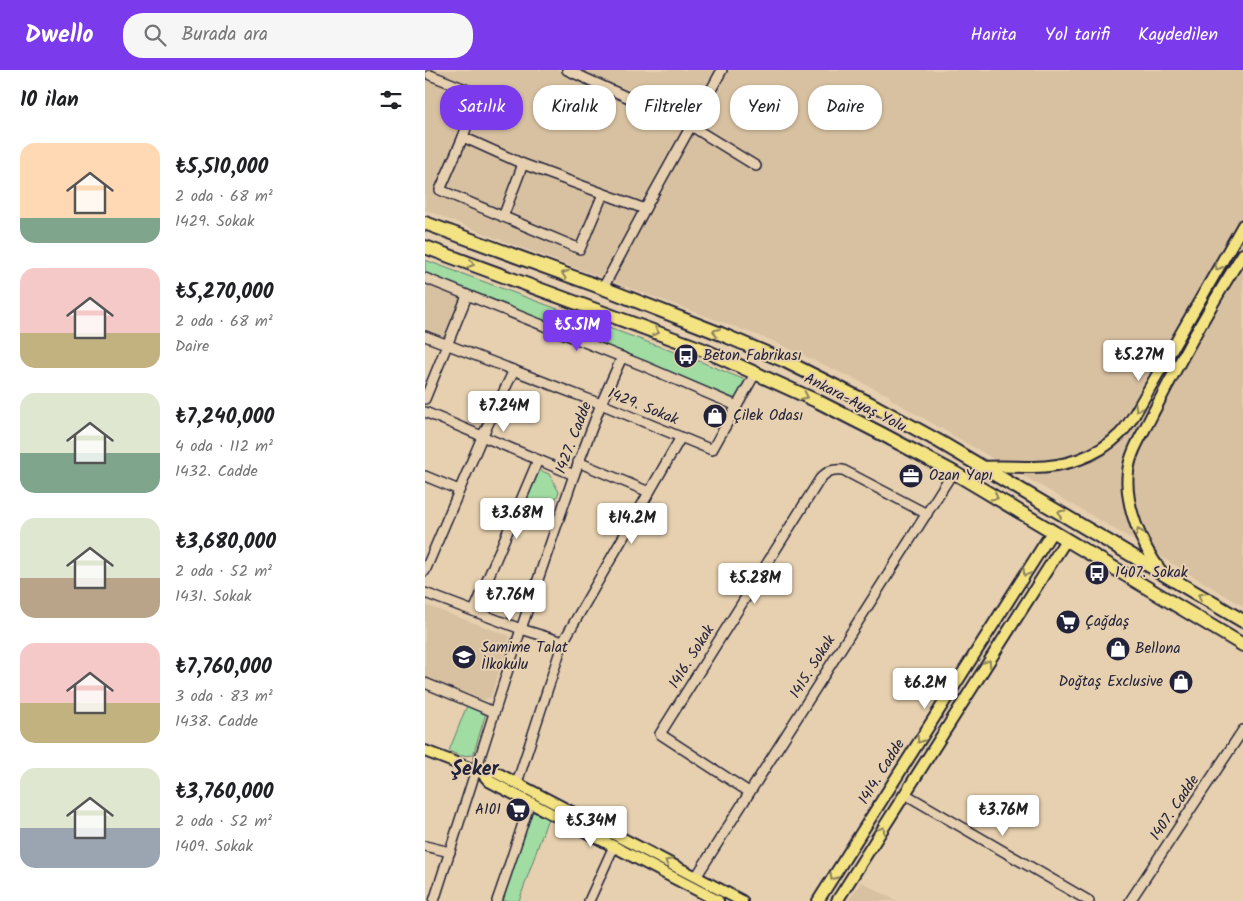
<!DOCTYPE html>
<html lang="tr">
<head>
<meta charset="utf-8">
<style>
  :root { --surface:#fff; --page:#f6f6f6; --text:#202124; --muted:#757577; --accent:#7c3aed }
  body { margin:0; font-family:Kalam,sans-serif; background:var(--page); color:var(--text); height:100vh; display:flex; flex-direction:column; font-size:19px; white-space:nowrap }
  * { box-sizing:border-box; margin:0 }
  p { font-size:16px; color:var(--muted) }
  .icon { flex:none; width:28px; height:28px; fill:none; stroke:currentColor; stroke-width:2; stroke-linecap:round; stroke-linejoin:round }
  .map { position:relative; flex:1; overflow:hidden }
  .details { display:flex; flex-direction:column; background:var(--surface); width:425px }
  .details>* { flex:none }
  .banner { position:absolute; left:15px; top:15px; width:475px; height:45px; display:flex; gap:10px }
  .price { position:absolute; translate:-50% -42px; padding:0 11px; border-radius:5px; background:#fff; color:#222; font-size:16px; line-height:32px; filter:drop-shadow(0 1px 2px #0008) }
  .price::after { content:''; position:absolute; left:50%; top:30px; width:15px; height:11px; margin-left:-8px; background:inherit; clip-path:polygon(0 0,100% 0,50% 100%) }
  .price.selected { background:var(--accent); color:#fff }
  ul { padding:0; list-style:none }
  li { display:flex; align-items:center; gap:15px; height:125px; padding:0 20px }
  li span { display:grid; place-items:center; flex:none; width:140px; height:100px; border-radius:15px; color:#555 }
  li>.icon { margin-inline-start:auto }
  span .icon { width:60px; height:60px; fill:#fffc; stroke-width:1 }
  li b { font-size:21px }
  h2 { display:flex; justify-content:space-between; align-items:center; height:60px; padding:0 20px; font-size:21px }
  .pill { padding:0 18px; border-radius:20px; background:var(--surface); box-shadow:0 1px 4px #0004; font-size:18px; line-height:45px }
  .pill.selected { background:var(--accent); color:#fff }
  header { display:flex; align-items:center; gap:30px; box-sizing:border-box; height:70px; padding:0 25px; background:var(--accent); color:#fff }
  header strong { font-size:24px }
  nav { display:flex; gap:28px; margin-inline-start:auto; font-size:18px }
  .search { width:350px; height:45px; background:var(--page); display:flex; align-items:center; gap:12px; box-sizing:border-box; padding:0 18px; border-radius:20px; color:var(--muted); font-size:19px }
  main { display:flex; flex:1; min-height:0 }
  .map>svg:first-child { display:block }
  .built { fill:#d8c1a1 }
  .green { fill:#a1dca2; stroke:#627f6e }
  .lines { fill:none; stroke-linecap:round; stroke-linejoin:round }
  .minor-casing { stroke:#22223b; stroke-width:12 }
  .major-casing { stroke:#22223b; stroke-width:14 }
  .highway-casing { stroke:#22223b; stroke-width:16 }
  .minor { stroke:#e6d0af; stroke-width:9 }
  .major { stroke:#f4e382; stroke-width:10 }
  .highway { stroke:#f4e382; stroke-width:12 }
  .oneway { stroke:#8b825e }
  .labels { text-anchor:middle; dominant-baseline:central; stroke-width:4; stroke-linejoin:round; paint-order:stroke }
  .poi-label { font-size:15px; fill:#22223b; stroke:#e6d0af; text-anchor:start }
  .street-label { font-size:15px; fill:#22223b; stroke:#e6d0af }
  .district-label { font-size:20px; font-weight:bold; fill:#22223b; stroke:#e6d0af }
</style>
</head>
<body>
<header>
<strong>Dwello</strong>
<div class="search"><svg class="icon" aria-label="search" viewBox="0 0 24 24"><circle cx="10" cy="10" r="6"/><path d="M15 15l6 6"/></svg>Burada ara</div>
<nav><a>Harita</a><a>Yol tarifi</a><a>Kaydedilen</a></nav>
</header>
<main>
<section class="details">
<h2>10 ilan<svg class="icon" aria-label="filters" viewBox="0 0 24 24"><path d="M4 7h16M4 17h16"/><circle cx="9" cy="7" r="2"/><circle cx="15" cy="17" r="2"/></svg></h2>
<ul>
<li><span style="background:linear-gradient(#ffd9b3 75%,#7fa58c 0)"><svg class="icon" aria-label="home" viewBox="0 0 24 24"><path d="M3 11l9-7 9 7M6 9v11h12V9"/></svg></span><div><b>₺5,510,000</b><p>2 oda · 68 m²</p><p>1429. Sokak</p></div></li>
<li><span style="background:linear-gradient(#f6c9c9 65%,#c2b280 0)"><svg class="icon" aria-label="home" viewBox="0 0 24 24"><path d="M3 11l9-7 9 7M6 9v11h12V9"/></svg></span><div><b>₺5,270,000</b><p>2 oda · 68 m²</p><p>Daire</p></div></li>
<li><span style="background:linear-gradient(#dfe7d0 60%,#7fa58c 0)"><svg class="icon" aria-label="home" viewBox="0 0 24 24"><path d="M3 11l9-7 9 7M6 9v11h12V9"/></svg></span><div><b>₺7,240,000</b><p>4 oda · 112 m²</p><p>1432. Cadde</p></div></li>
<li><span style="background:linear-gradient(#dfe7d0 60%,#b9a48a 0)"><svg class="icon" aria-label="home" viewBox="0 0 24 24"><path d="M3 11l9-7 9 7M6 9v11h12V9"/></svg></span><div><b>₺3,680,000</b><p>2 oda · 52 m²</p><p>1431. Sokak</p></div></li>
<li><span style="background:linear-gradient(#f6c9c9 60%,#c2b280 0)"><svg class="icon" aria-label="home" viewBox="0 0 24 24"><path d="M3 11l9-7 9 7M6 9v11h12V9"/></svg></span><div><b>₺7,760,000</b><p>3 oda · 83 m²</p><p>1438. Cadde</p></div></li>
<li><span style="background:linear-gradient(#dfe7d0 60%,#9aa5b1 0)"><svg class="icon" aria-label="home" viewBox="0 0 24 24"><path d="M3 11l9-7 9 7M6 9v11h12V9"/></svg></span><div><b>₺3,760,000</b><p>2 oda · 52 m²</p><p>1409. Sokak</p></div></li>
</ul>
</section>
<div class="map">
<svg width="818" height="831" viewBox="0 0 818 831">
  <rect width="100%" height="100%" fill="#e6d0af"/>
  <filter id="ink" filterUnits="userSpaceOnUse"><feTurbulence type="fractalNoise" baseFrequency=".02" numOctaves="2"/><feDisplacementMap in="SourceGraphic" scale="10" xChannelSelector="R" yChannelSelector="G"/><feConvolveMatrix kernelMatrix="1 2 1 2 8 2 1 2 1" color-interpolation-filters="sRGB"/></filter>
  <g filter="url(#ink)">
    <g class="built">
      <path d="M0,0h818v536l-135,-81 -216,-125 -4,-5 -115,-54 -262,-97 -86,-34z"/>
      <path d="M3,215l33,14 -17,40 -19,-8v-40z"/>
      <path d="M0,535l85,31 -19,61 -7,3 -59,-22z"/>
      <path d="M436,812l36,19h-49z"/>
    </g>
    <g class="green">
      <path d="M0,190l279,103 41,17 -9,19 -311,-125z"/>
      <path d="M112,399l12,5 10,18 -10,22 -26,-11z"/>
      <path d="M43,633l18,10 -13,42 -13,1 -11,-5z"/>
      <path d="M106,741l17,7 -29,83h-18z"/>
    </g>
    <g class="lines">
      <defs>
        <g id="minor">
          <path d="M142,0l124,56 65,40"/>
          <path d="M5,5l48,19 -15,43 -23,53 140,59 23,-55"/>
          <path d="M38,67l60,27 122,45"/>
          <path d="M78,147l20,-53"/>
          <path d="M0,208l219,88 93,40"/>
          <path d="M178,218l42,-79 77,-139"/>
          <path d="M0,266l176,68 111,46 44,-78"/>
          <path d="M0,329l42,-103"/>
          <path d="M0,342l149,63"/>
          <path d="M153,392l71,30"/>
          <path d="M0,406l34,14"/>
          <path d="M0,501l57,-134 32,-67"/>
          <path d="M0,523l96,36 42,13"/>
          <path d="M49,541l64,-151"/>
          <path d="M0,613l69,29"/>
          <path d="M92,713l46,-141 118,-205"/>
          <path d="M324,722l-89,-58 160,-255c7,-8 12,-10 23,-9l84,44"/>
          <path d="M480,724l184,107"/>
          <path d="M0,776l25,6"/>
          <path d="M271,807l257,-405"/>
          <path d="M9,831l87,-272 53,-154 27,-71 21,-47"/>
          <path d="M72,831l9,-26 24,-73"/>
          <path d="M164,831l25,-55"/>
          <path d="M705,831l113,-171"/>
        </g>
        <g id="major">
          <path d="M558,397c16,-1 33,0 50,0 31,0 64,-10 87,-33 9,-9 15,-20 21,-31l102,-178"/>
          <path d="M736,501c-19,-25 -37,-66 -33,-99 2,-21 16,-40 25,-59 28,-54 57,-108 90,-159"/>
          <path d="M0,681l57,22 7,8 229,120"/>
          <path d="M57,703l11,-2 249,130"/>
          <path d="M393,831l234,-369"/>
          <path d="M412,831l229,-361"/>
        </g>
        <g id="highway">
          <path d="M0,153l178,65 118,46 64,27 84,42 71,39 303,179"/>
          <path d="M0,177l279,103 115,52 63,32 71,38 290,173"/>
        </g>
      </defs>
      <use href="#minor" class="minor-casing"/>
      <use href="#major" class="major-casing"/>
      <use href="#highway" class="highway-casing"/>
      <use href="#minor" class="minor"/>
      <use href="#major" class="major"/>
      <use href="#highway" class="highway"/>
    </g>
    <defs><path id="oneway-chevron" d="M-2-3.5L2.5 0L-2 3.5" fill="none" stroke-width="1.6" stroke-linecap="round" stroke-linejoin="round" transform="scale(1.25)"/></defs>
    <g class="oneway">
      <use href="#oneway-chevron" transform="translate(46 194) rotate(20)"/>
      <use href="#oneway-chevron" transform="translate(793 197) rotate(120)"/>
      <use href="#oneway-chevron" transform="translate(140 204) rotate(-160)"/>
      <use href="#oneway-chevron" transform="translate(231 262) rotate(20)"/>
      <use href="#oneway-chevron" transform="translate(291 262) rotate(-158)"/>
      <use href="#oneway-chevron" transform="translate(380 326) rotate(25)"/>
      <use href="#oneway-chevron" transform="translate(713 338) rotate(122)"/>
      <use href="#oneway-chevron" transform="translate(570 427) rotate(31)"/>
      <use href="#oneway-chevron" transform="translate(636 443) rotate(-149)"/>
      <use href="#oneway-chevron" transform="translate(714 462) rotate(-112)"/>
      <use href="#oneway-chevron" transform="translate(601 503) rotate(122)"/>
      <use href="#oneway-chevron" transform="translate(776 526) rotate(-149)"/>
      <use href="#oneway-chevron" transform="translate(563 593) rotate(-58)"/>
      <use href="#oneway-chevron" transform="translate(495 670) rotate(122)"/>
      <use href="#oneway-chevron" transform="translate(457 760) rotate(-58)"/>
      <use href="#oneway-chevron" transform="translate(243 792) rotate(-152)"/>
      <use href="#oneway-chevron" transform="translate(408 807) rotate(122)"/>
    </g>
  </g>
  <defs>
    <symbol id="bus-disc" viewBox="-11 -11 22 22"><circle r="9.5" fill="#22223b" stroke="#e6d0af"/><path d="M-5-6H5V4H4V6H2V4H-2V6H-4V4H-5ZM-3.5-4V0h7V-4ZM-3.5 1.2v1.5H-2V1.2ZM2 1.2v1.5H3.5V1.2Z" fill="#fff"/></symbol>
    <symbol id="shop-disc" viewBox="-11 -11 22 22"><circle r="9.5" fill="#22223b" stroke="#e6d0af"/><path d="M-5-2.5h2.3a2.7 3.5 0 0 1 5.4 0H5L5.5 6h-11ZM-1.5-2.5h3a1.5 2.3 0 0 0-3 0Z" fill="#fff"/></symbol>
    <symbol id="office-disc" viewBox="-11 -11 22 22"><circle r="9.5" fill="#22223b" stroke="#e6d0af"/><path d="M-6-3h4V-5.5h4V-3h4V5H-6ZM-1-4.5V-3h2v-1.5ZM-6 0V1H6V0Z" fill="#fff"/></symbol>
    <symbol id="supermarket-disc" viewBox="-11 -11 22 22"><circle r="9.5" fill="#22223b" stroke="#e6d0af"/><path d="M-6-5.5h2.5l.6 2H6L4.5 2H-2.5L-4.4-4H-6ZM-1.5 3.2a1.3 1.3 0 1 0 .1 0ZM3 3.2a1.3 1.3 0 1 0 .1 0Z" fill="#fff"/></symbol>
    <symbol id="school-disc" viewBox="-11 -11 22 22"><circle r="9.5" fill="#22223b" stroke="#e6d0af"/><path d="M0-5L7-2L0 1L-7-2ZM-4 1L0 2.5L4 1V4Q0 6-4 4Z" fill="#fff"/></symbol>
  </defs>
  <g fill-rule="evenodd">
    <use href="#bus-disc" x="247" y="272" width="28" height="28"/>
    <use href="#shop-disc" x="276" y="332" width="28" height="28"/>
    <use href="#office-disc" x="472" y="392" width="28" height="28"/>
    <use href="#bus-disc" x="658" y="489" width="28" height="28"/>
    <use href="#supermarket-disc" x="629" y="538" width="28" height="28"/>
    <use href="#shop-disc" x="679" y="565" width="28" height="28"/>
    <use href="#school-disc" x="25" y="573" width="28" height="28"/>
    <use href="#shop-disc" x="742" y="598" width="28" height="28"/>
    <use href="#supermarket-disc" x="79" y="726" width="28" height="28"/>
  </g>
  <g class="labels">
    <g class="poi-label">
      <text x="278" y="286">Beton Fabrikası</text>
      <text x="308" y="346">Çilek Odası</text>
      <text x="504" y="406">Ozan Yapı</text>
      <text x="690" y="503">1407. Sokak</text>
      <text x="660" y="552">Çağdaş</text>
      <text x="56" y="578">Samime Talat<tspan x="56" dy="17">İlkokulu</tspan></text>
      <text x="710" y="579">Bellona</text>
      <text x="738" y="612" text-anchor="end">Doğtaş Exclusive</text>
      <text x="76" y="740" text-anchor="end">A101</text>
    </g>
    <g class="street-label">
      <text transform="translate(430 333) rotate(27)">Ankara-Ayaş Yolu</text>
      <text transform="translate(218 337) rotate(22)">1429. Sokak</text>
      <text transform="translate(149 368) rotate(-69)">1427. Cadde</text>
      <text transform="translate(267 587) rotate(-58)">1416. Sokak</text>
      <text transform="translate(388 597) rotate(-58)">1415. Sokak</text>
      <text transform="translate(457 702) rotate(-58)">1414. Cadde</text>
      <text transform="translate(750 738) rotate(-56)">1407. Cadde</text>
    </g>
    <g class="district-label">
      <text x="50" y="700">Şeker</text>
    </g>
  </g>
</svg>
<b class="price selected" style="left:152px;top:282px">₺5.51M</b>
<b class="price" style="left:714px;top:312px">₺5.27M</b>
<b class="price" style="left:79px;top:363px">₺7.24M</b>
<b class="price" style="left:92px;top:470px">₺3.68M</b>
<b class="price" style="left:207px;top:475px">₺14.2M</b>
<b class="price" style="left:330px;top:535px">₺5.28M</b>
<b class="price" style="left:85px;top:552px">₺7.76M</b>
<b class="price" style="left:500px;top:640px">₺6.2M</b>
<b class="price" style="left:578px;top:767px">₺3.76M</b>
<b class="price" style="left:166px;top:778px">₺5.34M</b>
<div class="banner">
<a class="pill selected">Satılık</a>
<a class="pill">Kiralık</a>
<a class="pill">Filtreler</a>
<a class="pill">Yeni</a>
<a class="pill">Daire</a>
</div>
</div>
</main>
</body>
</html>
